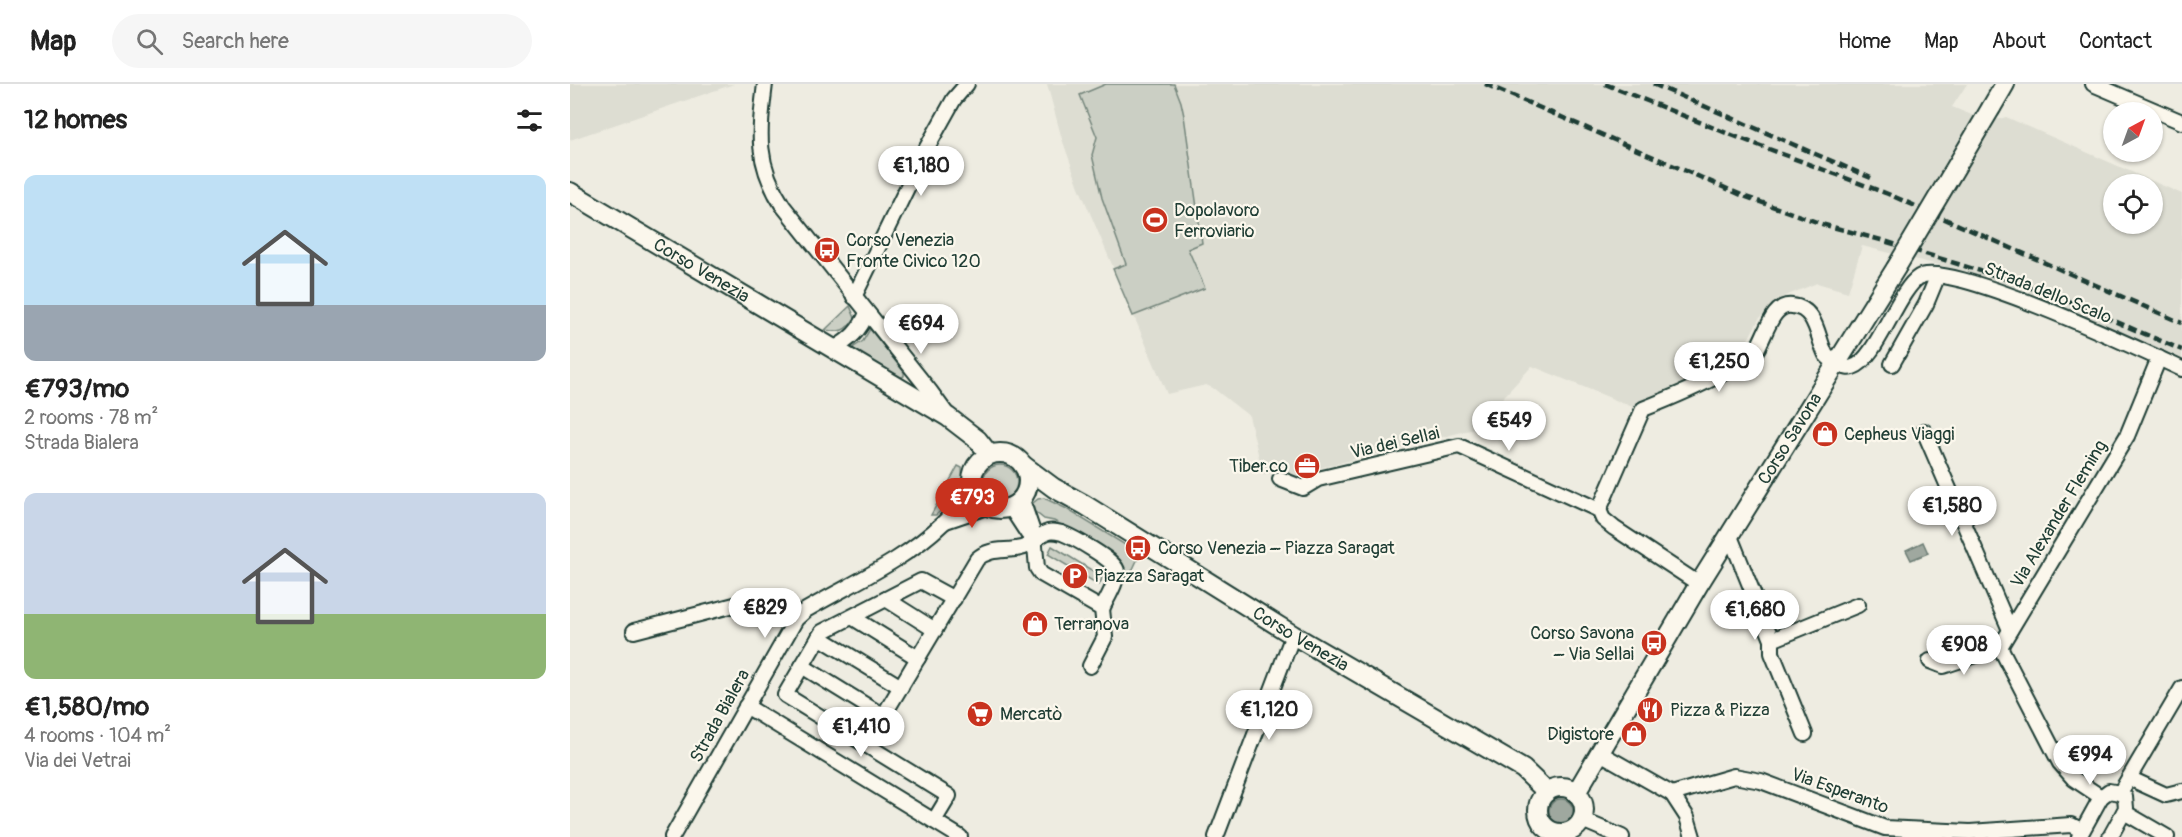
<!DOCTYPE html>
<html lang="en">
<head>
<meta charset="utf-8">
<style>
  :root { --surface:#fff; --page:#f6f6f6; --text:#222; --muted:#767676; --line:#e0e0e0; --accent:#c8321e }
  body { margin:0; font-family:Pangolin,sans-serif; background:var(--page); color:var(--text); height:100vh; display:flex; flex-direction:column; font-size:22px; white-space:nowrap }
  * { box-sizing:border-box; margin:0 }
  p { font-size:20px; color:var(--muted) }
  .icon { flex:none; width:33px; height:33px; fill:none; stroke:currentColor; stroke-width:2; stroke-linecap:round; stroke-linejoin:round }
  .map { position:relative; flex:1; overflow:hidden }
  .panel { display:flex; flex-direction:column; background:var(--surface); width:570px }
  .panel>* { flex:none }
  .needle { width:39px; rotate:41deg }
  .tools { position:absolute; left:1533px; top:18px; display:grid; gap:12px }
  .tools a { display:grid; place-items:center; width:60px; height:60px; border-radius:50%; background:var(--surface); box-shadow:0 2px 4px #0004; font-size:30px }
  .price { position:absolute; translate:-50% -51px; padding:0 14px; border-radius:21px; background:#fff; color:#222; font-size:20px; line-height:39px; filter:drop-shadow(0 2px 3px #0008) }
  .price::after { content:''; position:absolute; left:50%; top:36px; width:18px; height:14px; margin-left:-9px; background:inherit; clip-path:polygon(0 0,100% 0,50% 100%) }
  .price.active { background:var(--accent); color:#fff }
  ul { padding:0; list-style:none }
  li { display:grid; align-content:center; gap:12px; height:318px; padding:0 24px }
  li span { display:grid; place-items:center; height:186px; border-radius:12px; color:#555 }
  li>.icon { margin-inline-start:auto }
  span .icon { width:108px; height:108px; fill:#fffc; stroke-width:1 }
  li b { font-size:26px }
  h2 { display:flex; justify-content:space-between; align-items:center; height:72px; padding:0 24px; font-size:26px }
  header { display:flex; align-items:center; gap:36px; box-sizing:border-box; height:84px; padding:0 30px; background:var(--surface); border-bottom:2px solid var(--line) }
  header strong { font-size:28px }
  nav { display:flex; gap:33px; margin-inline-start:auto; font-size:21px }
  .search { width:420px; height:54px; background:var(--page); display:flex; align-items:center; gap:15px; box-sizing:border-box; padding:0 21px; border-radius:33px; color:var(--muted); font-size:22px }
  main { display:flex; flex:1; min-height:0 }
  .map>svg:first-child { display:block }
  .built { fill:#ddddd2; fill-rule:evenodd }
  .green { fill:#cbcfc4; stroke:#75867c; stroke-width:1.5 }
  .water { fill:#9fa89f; stroke:#6c7d74; stroke-width:1.5 }
  .lines { fill:none; stroke-linecap:round; stroke-linejoin:round }
  .minor-casing { stroke:#1f3d34; stroke-width:18 }
  .major-casing { stroke:#1f3d34; stroke-width:22 }
  .minor { stroke:#fbf7ec; stroke-width:14 }
  .major { stroke:#fbf7ec; stroke-width:18 }
  .rail { stroke:#1f3d34; stroke-width:4.5; stroke-dasharray:9 4.5; stroke-linecap:butt }
  .major-bridge-casing { stroke:#1f3d34; stroke-width:22; stroke-linecap:butt }
  .major-bridge { stroke:#fbf7ec; stroke-width:18 }
  .labels { text-anchor:middle; dominant-baseline:central; stroke-width:4.5; stroke-linejoin:round; paint-order:stroke }
  .poi-label { font-size:18px; fill:#1f3d34; stroke:#fbf7ec; text-anchor:start }
  .street-label { font-size:18px; fill:#1f3d34; stroke:#fbf7ec }
</style>
</head>
<body>
<header>
<strong>Map</strong>
<div class="search"><svg class="icon" aria-label="search" viewBox="0 0 24 24"><circle cx="10" cy="10" r="6"/><path d="M15 15l6 6"/></svg>Search here</div>
<nav><a>Home</a><a>Map</a><a>About</a><a>Contact</a></nav>
</header>
<main>
<section class="panel">
<h2>12 homes<svg class="icon" aria-label="filters" viewBox="0 0 24 24"><path d="M4 7h16M4 17h16"/><circle cx="9" cy="7" r="2"/><circle cx="15" cy="17" r="2"/></svg></h2>
<ul>
<li><span style="background:linear-gradient(#bfe0f5 70%,#9aa5b1 0)"><svg class="icon" aria-label="home" viewBox="0 0 24 24"><path d="M3 11l9-7 9 7M6 9v11h12V9"/></svg></span><div><b>€793/mo</b><p>2 rooms · 78 m²</p><p>Strada Bialera</p></div></li>
<li><span style="background:linear-gradient(#c9d6e8 65%,#8fb573 0)"><svg class="icon" aria-label="home" viewBox="0 0 24 24"><path d="M3 11l9-7 9 7M6 9v11h12V9"/></svg></span><div><b>€1,580/mo</b><p>4 rooms · 104 m²</p><p>Via dei Vetrai</p></div></li>
</ul>
</section>
<div class="map">
<svg width="1612" height="753" viewBox="0 0 1612 753">
  <rect width="100%" height="100%" fill="#eeece1"/>
  <filter id="ink" filterUnits="userSpaceOnUse"><feTurbulence type="fractalNoise" baseFrequency=".0167" numOctaves="2"/><feDisplacementMap in="SourceGraphic" scale="12" xChannelSelector="R" yChannelSelector="G"/><feConvolveMatrix kernelMatrix="1 2 1 2 8 2 1 2 1" color-interpolation-filters="sRGB"/></filter>
  <g filter="url(#ink)">
    <g class="built">
      <path d="M0,0h164l-164,56z"/>
      <path d="M477,0h920l-15,23 37,15 17,-5 176,77v165l-122,-54 -51,-18 -67,-21 -80,-20 -14,46 -31,-9 -39,16 -19,20 -14,26 -23,18 -83,40 -4,5 -103,-42 -58,63 -154,39 -14,11h-8l-16,-7 -19,2 -14,-58 -36,-28 -7,-3 -39,9 -88,-207 -17,-48zM1544,100h38v40h-38z"/>
    </g>
    <g class="green">
      <path d="M536,0h68l7,18 3,14 18,127 -14,6 17,39 -72,28 -20,-47 13,-5 -24,-66 -10,-43 5,-18 -17,-42z"/>
      <path d="M280,222l5,12c-9,13 -15,15 -30,12z"/>
      <path d="M300,245l34,43v4l-4,2 -49,-29 12,-8z"/>
      <circle cx="430" cy="398" r="17"/>
      <path d="M388,382l4,2c3,23 -11,33 -26,47h-5z"/>
      <path d="M474,414l21,10 75,46 -8,17 -10,8 -1,-16 -7,-9 -60,-33 -10,-2 -10,-8 -1,-8 5,-4z"/>
      <path d="M482,462l51,31 -4,8 -51,-31z"/>
    </g>
    <g class="water">
      <path d="M1353,458l5,11 -17,7 -5,-10z"/>
      <circle cx="991" cy="727" r="12"/>
    </g>
    <g class="lines">
      <defs>
        <g id="minor">
          <path d="M195,0c-6,49 -10,79 18,122l147,185 16,22"/>
          <path d="M1523,0l89,38"/>
          <path d="M284,213l71,-146 29,-52 13,-15"/>
          <path d="M263,265c17,-9 27,-19 34,-36"/>
          <path d="M1322,280l34,-60 12,-29"/>
          <path d="M1354,347l86,199"/>
          <path d="M710,395l23,9 15,-9 141,-33 140,64 4,9 11,9 85,56"/>
          <path d="M452,416l12,35 3,33 4,6 61,35 3,28 -15,29"/>
          <path d="M441,424l17,26"/>
          <path d="M1029,426l44,-101c28,-11 56,-23 82,-37 8,-4 18,-8 24,-13 16,-12 19,-56 43,-53 25,2 25,32 34,49 3,4 10,8 14,10 5,2 8,4 13,2 23,-7 45,-77 66,-90 29,-18 226,75 263,92"/>
          <path d="M376,437l41,-14"/>
          <path d="M1160,452l42,104v13l33,81"/>
          <path d="M316,515l49,31"/>
          <path d="M282,533l66,41"/>
          <path d="M64,547l112,-29 55,12"/>
          <path d="M249,553l82,50"/>
          <path d="M1202,556l86,-35"/>
          <path d="M1360,577l13,5 57,-19"/>
          <path d="M232,582l81,50"/>
          <path d="M176,622l214,131"/>
          <path d="M296,661l111,-186c14,-12 28,-7 44,-11 10,-2 17,-13 27,-16 4,-1 10,0 14,1 10,4 55,28 55,38 0,12 -10,27 -15,38"/>
          <path d="M1030,669l72,41 62,-18 27,5 124,47 85,4 101,-7 10,5"/>
          <path d="M1559,694l37,17 16,-4"/>
          <path d="M1550,709l62,-105"/>
          <path d="M1102,710l15,23 6,20"/>
          <path d="M1531,713l-27,-18 -14,-16 -60,-116 127,-211 32,-78"/>
          <path d="M1554,728l43,25"/>
          <path d="M1012,736l40,17"/>
          <path d="M364,737l15,-25 -164,-101 37,-63 99,-51 33,18"/>
          <path d="M102,753l124,-218 10,-9c46,-27 98,-49 137,-87 11,-10 20,-25 29,-37"/>
          <path d="M646,753l77,-202"/>
          <path d="M1509,753l22,-40 8,-6 11,2 5,4 1,11 -16,29"/>
        </g>
        <g id="major">
          <path d="M1421,24l14,-24"/>
          <path id="s1" d="M0,108l378,225 30,23 11,14"/>
          <circle cx="430" cy="397" r="28"/>
          <path id="s2" d="M453,381l31,23 31,17 208,130 230,134 24,23"/>
          <circle cx="991" cy="726" r="23"/>
          <path id="s3" d="M1006,709l123,-209 197,-316"/>
        </g>
      </defs>
      <use href="#minor" class="minor-casing"/>
      <use href="#major" class="major-casing"/>
      <use href="#minor" class="minor"/>
      <use href="#major" class="major"/>
      <g class="rail">
        <path d="M915,0l261,113 79,28 56,15 125,39 55,19 121,52"/>
        <path d="M1035,0l124,50 159,60 294,129"/>
        <path d="M1083,0l218,94"/>
      </g>
      <defs>
        <path id="major-bridge" d="M1326,184l95,-160"/>
      </defs>
      <use href="#major-bridge" class="major-bridge-casing"/>
      <use href="#major-bridge" class="major-bridge"/>
    </g>
  </g>
  <defs>
    <symbol id="stadium-disc" viewBox="-11 -11 22 22"><circle r="9.5" fill="#c8321e" stroke="#fbf7ec"/><path d="M0-5a6.5 5 0 1 0 0 10a6.5 5 0 1 0 0-10ZM-3.5-1.8h7v3.6h-7Z" fill="#fff"/></symbol>
    <symbol id="bus-disc" viewBox="-11 -11 22 22"><circle r="9.5" fill="#c8321e" stroke="#fbf7ec"/><path d="M-5-6H5V4H4V6H2V4H-2V6H-4V4H-5ZM-3.5-4V0h7V-4ZM-3.5 1.2v1.5H-2V1.2ZM2 1.2v1.5H3.5V1.2Z" fill="#fff"/></symbol>
    <symbol id="shop-disc" viewBox="-11 -11 22 22"><circle r="9.5" fill="#c8321e" stroke="#fbf7ec"/><path d="M-5-2.5h2.3a2.7 3.5 0 0 1 5.4 0H5L5.5 6h-11ZM-1.5-2.5h3a1.5 2.3 0 0 0-3 0Z" fill="#fff"/></symbol>
    <symbol id="office-disc" viewBox="-11 -11 22 22"><circle r="9.5" fill="#c8321e" stroke="#fbf7ec"/><path d="M-6-3h4V-5.5h4V-3h4V5H-6ZM-1-4.5V-3h2v-1.5ZM-6 0V1H6V0Z" fill="#fff"/></symbol>
    <symbol id="parking-disc" viewBox="-11 -11 22 22"><circle r="9.5" fill="#c8321e" stroke="#fbf7ec"/><path d="M-3.5-5.5H1a3.5 3.5 0 0 1 0 7H-1V5.5H-3.5ZM-1-3.4V-.6H.8a1.4 1.4 0 0 0 0-2.8Z" fill="#fff"/></symbol>
    <symbol id="restaurant-disc" viewBox="-11 -11 22 22"><circle r="9.5" fill="#c8321e" stroke="#fbf7ec"/><path d="M-5-6h1v4h1v-4h1v4h1v-4h1v5L-1.5 .5V6h-2V.5L-5-1ZM5-6V6H3V1.5H1.5Q1.5-4 5-6Z" fill="#fff"/></symbol>
    <symbol id="supermarket-disc" viewBox="-11 -11 22 22"><circle r="9.5" fill="#c8321e" stroke="#fbf7ec"/><path d="M-6-5.5h2.5l.6 2H6L4.5 2H-2.5L-4.4-4H-6ZM-1.5 3.2a1.3 1.3 0 1 0 .1 0ZM3 3.2a1.3 1.3 0 1 0 .1 0Z" fill="#fff"/></symbol>
  </defs>
  <g fill-rule="evenodd">
    <use href="#stadium-disc" x="570" y="121" width="30" height="30"/>
    <use href="#bus-disc" x="242" y="151" width="30" height="30"/>
    <use href="#shop-disc" x="1240" y="335" width="30" height="30"/>
    <use href="#office-disc" x="722" y="367" width="30" height="30"/>
    <use href="#bus-disc" x="553" y="449" width="30" height="30"/>
    <use href="#parking-disc" x="490" y="477" width="30" height="30"/>
    <use href="#shop-disc" x="450" y="525" width="30" height="30"/>
    <use href="#bus-disc" x="1069" y="544" width="30" height="30"/>
    <use href="#restaurant-disc" x="1065" y="611" width="30" height="30"/>
    <use href="#supermarket-disc" x="395" y="615" width="30" height="30"/>
    <use href="#shop-disc" x="1049" y="635" width="30" height="30"/>
  </g>
  <g class="labels">
    <g class="poi-label">
      <text x="604" y="126">Dopolavoro<tspan x="604" dy="21">Ferroviario</tspan></text>
      <text x="276" y="156">Corso Venezia<tspan x="276" dy="21">Fronte Civico 120</tspan></text>
      <text x="1274" y="350">Cepheus Viaggi</text>
      <text x="718" y="382" text-anchor="end">Tiber.co</text>
      <text x="588" y="464">Corso Venezia – Piazza Saragat</text>
      <text x="524" y="492">Piazza Saragat</text>
      <text x="484" y="540">Terranova</text>
      <text x="1064" y="549" text-anchor="end">Corso Savona<tspan x="1064" dy="21">– Via Sellai</tspan></text>
      <text x="1100" y="626">Pizza &amp; Pizza</text>
      <text x="430" y="630">Mercatò</text>
      <text x="1044" y="650" text-anchor="end">Digistore</text>
    </g>
    <g class="street-label">
      <text stroke="none"><textPath href="#s1" startOffset="153">Corso Venezia</textPath></text>
      <text transform="translate(1478 209) rotate(22)">Strada dello Scalo</text>
      <text stroke="none"><textPath href="#s3" startOffset="414">Corso Savona</textPath></text>
      <text transform="translate(825 359) rotate(-13)">Via dei Sellai</text>
      <text transform="translate(1489 430) rotate(-59)">Via Alexander Fleming</text>
      <text stroke="none"><textPath href="#s2" startOffset="328">Corso Venezia</textPath></text>
      <text transform="translate(150 632) rotate(-61)">Strada Bialera</text>
      <text transform="translate(1270 707) rotate(20)">Via Esperanto</text>
    </g>
  </g>
</svg>
<div class="tools">
<a><svg class="needle" viewBox="-14 -14 28 28"><path d="M0-13l5 13h-10z" fill="#e53935"/><path d="M0 13l5-13h-10z" fill="#767676"/></svg></a>
<a><svg class="icon" aria-label="locate" viewBox="0 0 24 24"><circle cx="12" cy="12" r="6"/><path d="M12 2v4M12 18v4M2 12h4M18 12h4"/></svg></a>
</div>
<b class="price" style="left:351px;top:113px">€1,180</b>
<b class="price" style="left:351px;top:271px">€694</b>
<b class="price" style="left:1149px;top:309px">€1,250</b>
<b class="price" style="left:939px;top:368px">€549</b>
<b class="price active" style="left:402px;top:445px">€793</b>
<b class="price" style="left:1382px;top:453px">€1,580</b>
<b class="price" style="left:195px;top:555px">€829</b>
<b class="price" style="left:1185px;top:557px">€1,680</b>
<b class="price" style="left:1394px;top:592px">€908</b>
<b class="price" style="left:699px;top:657px">€1,120</b>
<b class="price" style="left:291px;top:674px">€1,410</b>
<b class="price" style="left:1520px;top:702px">€994</b>
</div>
</main>
</body>
</html>
